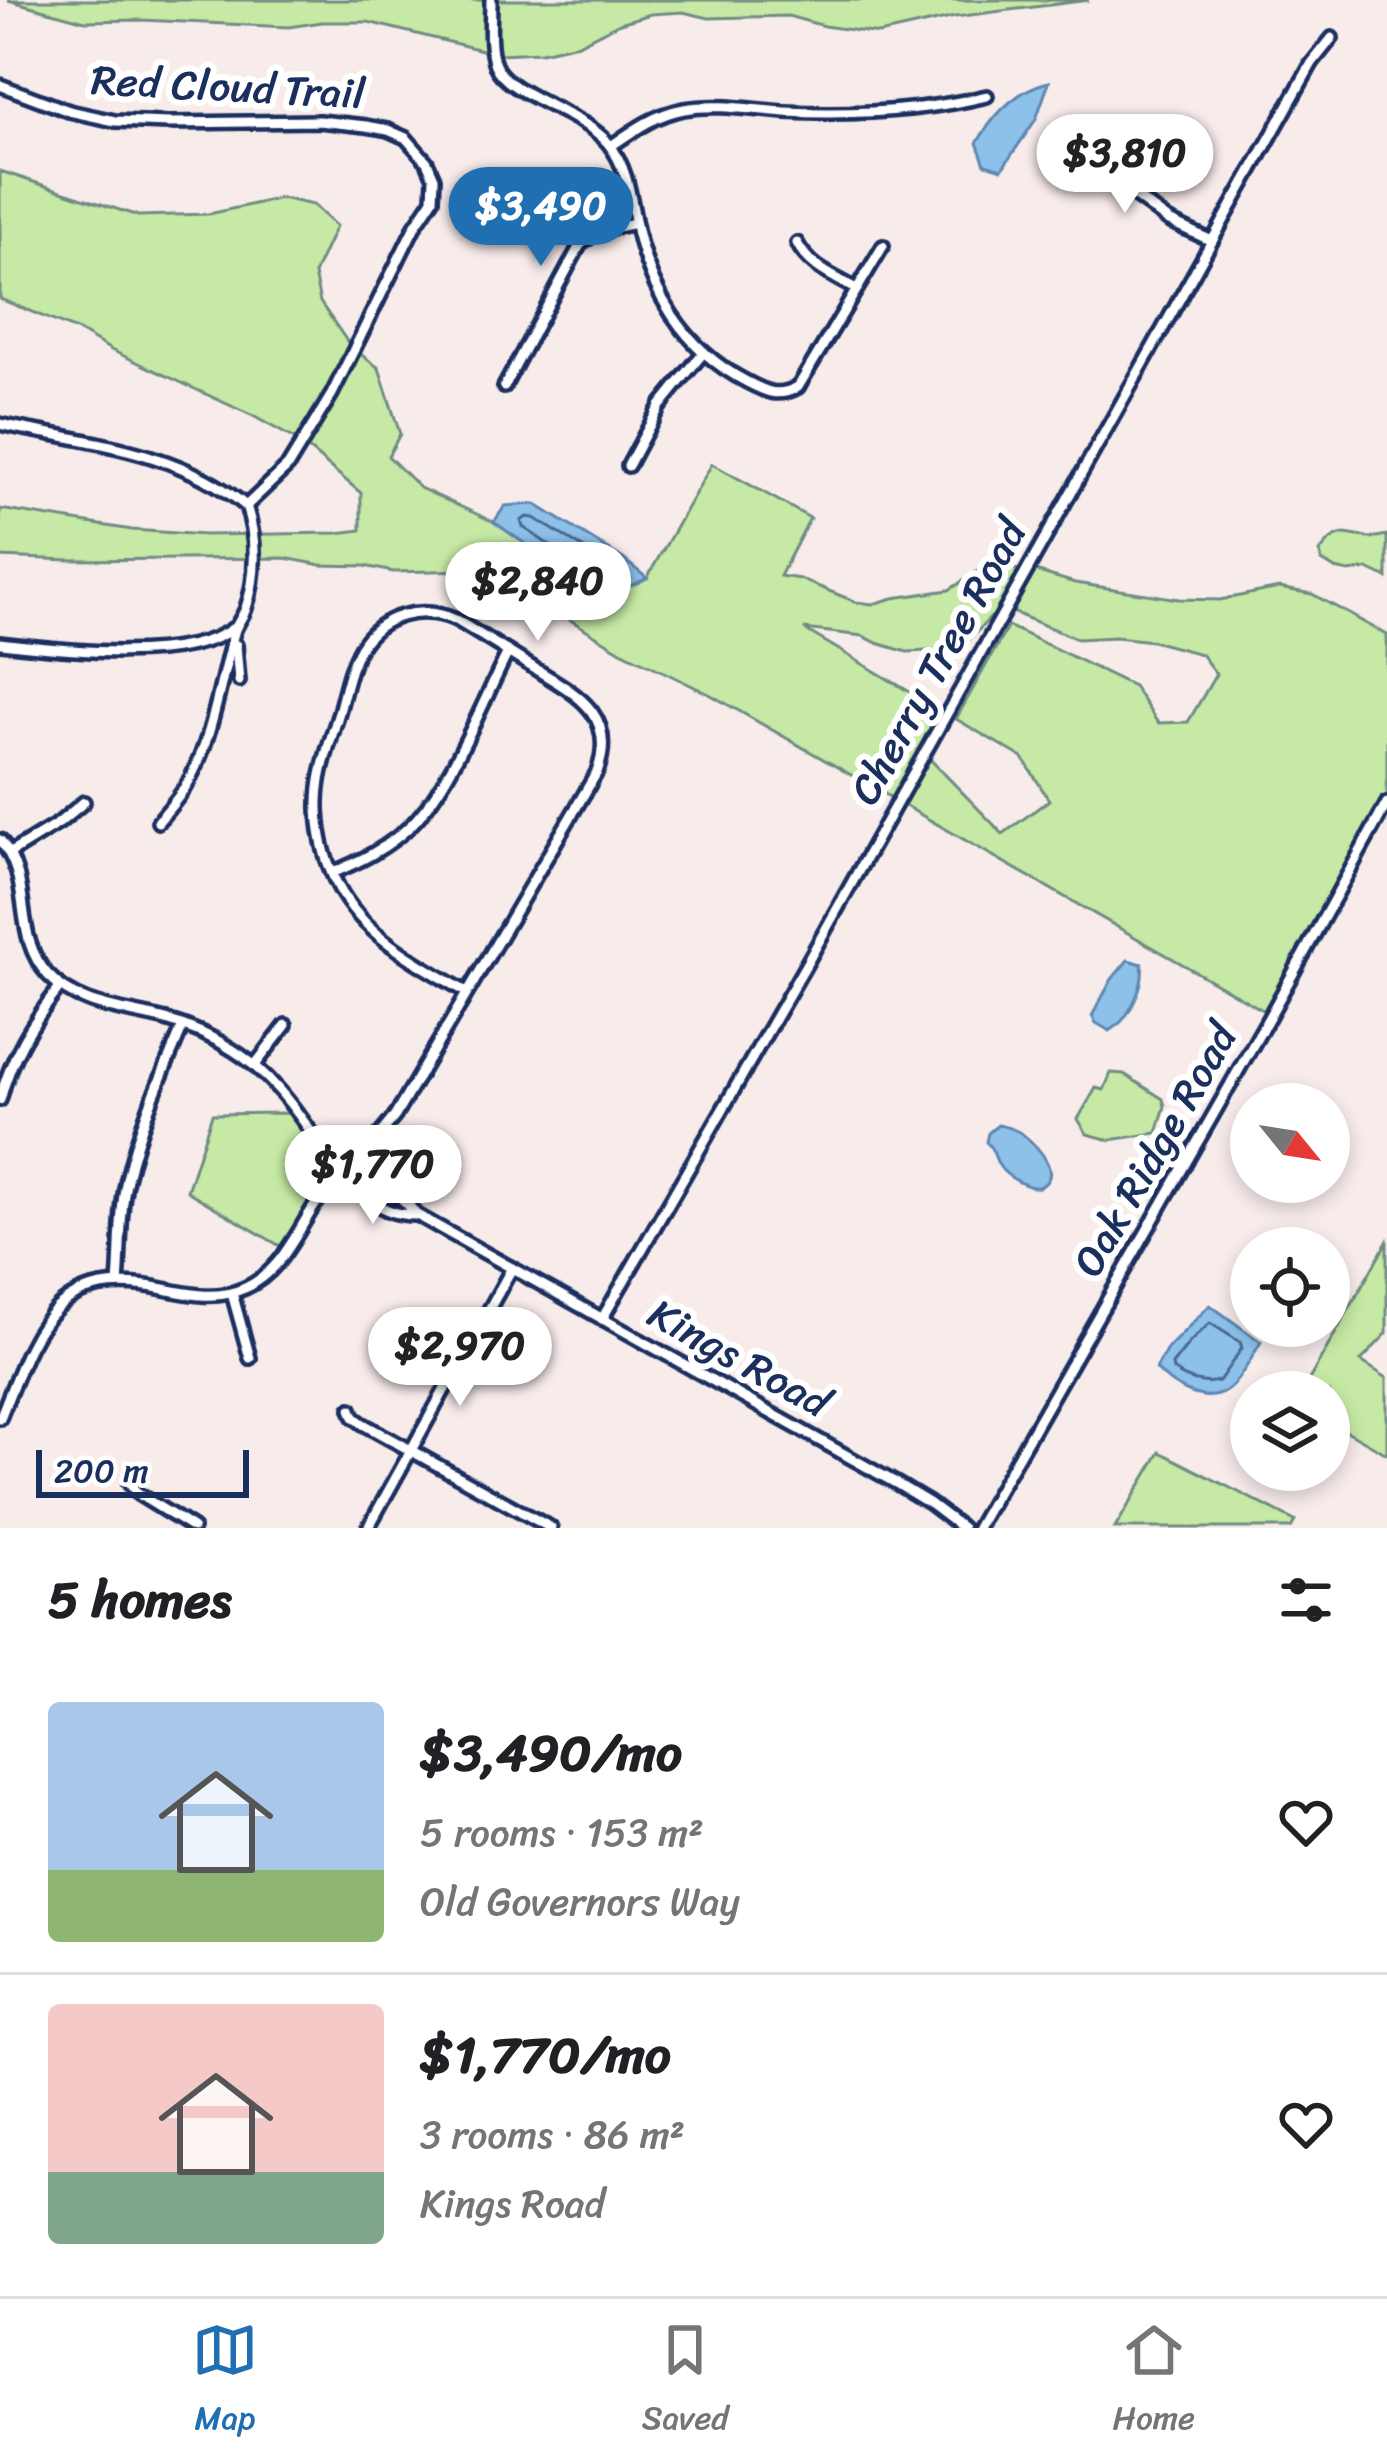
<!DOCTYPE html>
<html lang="en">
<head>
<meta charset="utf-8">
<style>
  :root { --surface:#fff; --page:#f6f6f6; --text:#202124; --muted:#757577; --line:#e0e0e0; --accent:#1f6fb2 }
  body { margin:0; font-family:Sriracha,sans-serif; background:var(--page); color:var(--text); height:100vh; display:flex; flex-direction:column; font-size:45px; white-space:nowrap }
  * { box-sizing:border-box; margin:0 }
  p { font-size:39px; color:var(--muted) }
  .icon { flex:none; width:66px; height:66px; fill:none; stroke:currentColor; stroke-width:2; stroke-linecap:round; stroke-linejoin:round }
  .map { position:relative; height:1528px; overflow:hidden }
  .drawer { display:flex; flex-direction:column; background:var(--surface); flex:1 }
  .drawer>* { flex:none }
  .needle { width:78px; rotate:120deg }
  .tools { position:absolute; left:1230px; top:1083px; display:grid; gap:24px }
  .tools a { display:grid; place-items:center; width:120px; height:120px; border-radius:50%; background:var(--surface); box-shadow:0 6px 18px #0003; font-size:60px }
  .scale { position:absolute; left:36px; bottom:30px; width:213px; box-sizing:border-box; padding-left:12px; border:6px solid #1b2f5e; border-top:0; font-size:33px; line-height:42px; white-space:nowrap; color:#1b2f5e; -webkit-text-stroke:9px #fff; paint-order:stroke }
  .price { position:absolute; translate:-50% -102px; padding:0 27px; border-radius:42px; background:#fff; color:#222; font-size:39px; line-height:78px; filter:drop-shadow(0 3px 6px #0008) }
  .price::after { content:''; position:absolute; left:50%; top:72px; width:36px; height:27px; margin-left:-18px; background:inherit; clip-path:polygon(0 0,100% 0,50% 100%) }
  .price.on { background:var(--accent); color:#fff }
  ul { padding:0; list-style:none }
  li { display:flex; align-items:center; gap:36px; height:300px; padding:0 48px }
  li+li { border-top:3px solid var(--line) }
  li span { display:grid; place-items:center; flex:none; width:336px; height:240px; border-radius:12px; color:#555 }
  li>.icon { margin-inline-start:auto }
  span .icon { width:144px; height:144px; fill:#fffc; stroke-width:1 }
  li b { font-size:51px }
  h2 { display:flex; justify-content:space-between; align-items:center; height:144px; padding:0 48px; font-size:51px }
  .tabs { display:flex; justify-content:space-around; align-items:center; height:168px; border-top:3px solid var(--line); background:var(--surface); font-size:33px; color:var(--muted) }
  .tabs a { display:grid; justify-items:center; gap:6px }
  .tabs .on { color:var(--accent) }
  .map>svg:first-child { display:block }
  .green { fill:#c6eaa5; stroke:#708c82; stroke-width:3; fill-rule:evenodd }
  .water { fill:#8dc1ea; stroke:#5f87b2; stroke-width:3 }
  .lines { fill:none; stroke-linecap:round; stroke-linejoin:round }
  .shore { stroke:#496996; stroke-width:3 }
  .minor-casing { stroke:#1b2f5e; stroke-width:18 }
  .minor { stroke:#fff; stroke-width:9 }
  .labels { text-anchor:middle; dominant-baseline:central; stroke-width:12; stroke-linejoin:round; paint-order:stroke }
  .street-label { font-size:42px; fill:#1b2f5e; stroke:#fff }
</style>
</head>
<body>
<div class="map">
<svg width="1387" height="1528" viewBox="0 0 1387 1528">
  <rect width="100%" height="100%" fill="#f8eceb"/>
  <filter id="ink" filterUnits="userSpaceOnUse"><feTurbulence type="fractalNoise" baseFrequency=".00833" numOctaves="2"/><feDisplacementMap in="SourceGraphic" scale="24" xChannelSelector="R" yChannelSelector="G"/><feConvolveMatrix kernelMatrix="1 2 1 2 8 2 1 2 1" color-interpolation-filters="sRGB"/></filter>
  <g filter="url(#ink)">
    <g class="green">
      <path d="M8,0h1081l-134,17 -76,17 -55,-8 -36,-10 -79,2 -26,-6 -32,2 -31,9 -42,21 -37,8 -43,2 -130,-32h-46l-33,5 -148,-7 -56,1z"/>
      <path d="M0,171l138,45 71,-2 72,-16 32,7 23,21 -22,48 6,28 31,45 28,21 21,66 -12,22 32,32 74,34 69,47 65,18 19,-9 65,-114 98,54 -30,58 20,3 56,23 17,2 20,-6 56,-8 31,-20 8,-2 44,2 43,13 104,16 41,1 59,-12 33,6 75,41v168l-119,210 -557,-318 -90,-44 -95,-58 -19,-6 -33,-17 -81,2 -28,-6 -44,-1 -36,-7 -215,2 -70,-3v-48l132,21 73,5 133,-2 23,-3v-37l-61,-51 -47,-26 -142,-66 -32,-19 -79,-32zM1010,611l67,28 39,-2 36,4 49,13 15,20 -28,48 -30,1 -25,-37 -125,-60 -52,93 67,39 26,42 -46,34 -78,-80 15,-44 -136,-81 59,7 14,7 30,9 41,-2 17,-6 26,-27z"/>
      <path d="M1345,534l26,4 16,-3v43l-19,-9 -19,3 -14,-3 -13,-8 -2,-9c8,-10 12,-16 25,-18z"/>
      <path d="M1111,1073l13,1 39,25 2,7 -8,27 -47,7 -23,-6 -9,-15 18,-31 8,2z"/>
      <path d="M288,1113l26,36 21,19 -55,78 -93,-55 25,-77z"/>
      <path d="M1387,1242v91l-26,28 26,17v76l-58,-33v-29h-27z"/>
      <path d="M1160,1452l135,69 -4,7h-176z"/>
    </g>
    <g class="water">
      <path d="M1049,82l-13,37 -34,50 -17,-5 -8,-21c16,-27 40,-54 72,-61z"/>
      <path d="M535,504l87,54 25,20c-6,3 -12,6 -18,8 -36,10 -105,-43 -135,-64l11,-16z"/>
      <path d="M1128,960l14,4c3,22 -13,56 -32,67l-14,-8 -4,-7 20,-37z"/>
      <path d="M998,1125c8,2 11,2 19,6 14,7 46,39 26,54 -10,8 -37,-9 -43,-18 -7,-10 -4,-16 -14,-25l2,-9z"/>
      <path d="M1210,1305l51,37c-8,13 -23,42 -35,49 -22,15 -55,-5 -70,-22l11,-20z"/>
    </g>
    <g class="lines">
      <g class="shore">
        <path d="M527,517l7,1 62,38 2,8 -6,3 -24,-9 -45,-31 -2,-6z"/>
        <path d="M1210,1323l30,19 2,6 -23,33c-16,4 -33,-1 -46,-11l-1,-5 18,-23z"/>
      </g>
      <defs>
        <g id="minor">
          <path d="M491,0c0,20 -3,46 4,65 13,31 87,47 113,78 18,22 22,50 27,77 13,69 48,129 112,162 19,10 31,16 51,5l85,-141"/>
          <path d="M0,85l69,26 46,10 54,2 150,-2 47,5 22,4 18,8 21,24 7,16 -1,21 -18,27 -83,168 -44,72 -42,40"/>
          <path d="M611,146c23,-16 45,-32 73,-37 33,-6 68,1 101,3 68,3 136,0 202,-16"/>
          <path d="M1058,153l66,35 45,33 43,20"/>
          <path d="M797,243c12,24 36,33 59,46"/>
          <path d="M504,387l76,-142 18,-14 37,-8"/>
          <path d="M0,424c83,18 178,25 246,82"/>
          <path d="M628,466l32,-60 43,-53"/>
          <path d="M0,643c60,7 186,22 235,-16"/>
          <path d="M236,645l3,36"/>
          <path d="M158,822c11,-14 25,-28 33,-45 23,-45 29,-97 43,-144 2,-9 9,-16 12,-25 11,-32 11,-70 0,-102"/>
          <path d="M0,840c35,43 11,94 48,135 31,33 77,34 118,45 24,7 46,16 67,30 35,22 58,53 81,86 14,20 33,36 52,52 23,-4 37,10 51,27l477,267 35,21 33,25"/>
          <path d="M10,853l49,-30 25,-21"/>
          <path d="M332,873c29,-12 57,-26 80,-49 39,-39 70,-121 96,-172"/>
          <path d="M255,1065l31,-40"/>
          <path d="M0,1100c11,-44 32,-77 60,-113"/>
          <path d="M348,1173l47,-57 202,-344c22,-60 -25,-80 -68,-107 -24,-15 -48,-30 -73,-45 -34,-15 -76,-6 -96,28 -12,21 -16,48 -23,71 -9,29 -20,58 -19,90 1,27 8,55 21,79 27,50 81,76 127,104"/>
          <path d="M366,1188c6,21 31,27 51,27"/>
          <path d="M118,1284c3,-36 1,-70 9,-105 12,-53 35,-104 56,-153"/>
          <path d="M232,1293l18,65"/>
          <path d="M602,1319l206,-358 504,-898 20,-25"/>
          <path d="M351,1409l3,8 9,7 188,104"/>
          <path d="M0,1418c35,-87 51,-152 164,-129 28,6 54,11 81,-1 36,-16 49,-52 70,-83 9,-13 20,-23 30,-35"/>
          <path d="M129,1483l9,11 55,34"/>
          <path d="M368,1528l144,-260"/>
          <path d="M977,1528l292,-511 118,-214"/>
        </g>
      </defs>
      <use href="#minor" class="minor-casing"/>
      <use href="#minor" class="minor"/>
    </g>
  </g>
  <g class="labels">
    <g class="street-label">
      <text transform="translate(228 87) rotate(3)">Red Cloud Trail</text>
      <text transform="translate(938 662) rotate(-61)">Cherry Tree Road</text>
      <text transform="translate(1155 1150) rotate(-60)">Oak Ridge Road</text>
      <text transform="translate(739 1358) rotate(29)">Kings Road</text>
    </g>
  </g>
</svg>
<div class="tools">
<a><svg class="needle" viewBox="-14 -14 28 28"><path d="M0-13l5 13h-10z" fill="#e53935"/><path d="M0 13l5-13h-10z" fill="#757577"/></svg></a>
<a><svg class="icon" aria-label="locate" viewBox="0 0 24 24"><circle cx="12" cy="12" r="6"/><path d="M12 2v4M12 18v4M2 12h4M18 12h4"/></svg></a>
<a><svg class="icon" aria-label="layers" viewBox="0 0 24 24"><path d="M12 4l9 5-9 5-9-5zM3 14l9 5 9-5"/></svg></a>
</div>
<div class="scale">200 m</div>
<b class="price" style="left:1125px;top:216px">$3,810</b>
<b class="price on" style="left:541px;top:269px">$3,490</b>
<b class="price" style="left:538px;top:644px">$2,840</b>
<b class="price" style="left:373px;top:1227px">$1,770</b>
<b class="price" style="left:460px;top:1409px">$2,970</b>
</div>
<section class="drawer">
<h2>5 homes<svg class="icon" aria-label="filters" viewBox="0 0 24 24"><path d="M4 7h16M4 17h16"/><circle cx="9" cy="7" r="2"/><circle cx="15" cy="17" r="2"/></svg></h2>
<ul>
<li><span style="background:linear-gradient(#a9c7e8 70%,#8fb573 0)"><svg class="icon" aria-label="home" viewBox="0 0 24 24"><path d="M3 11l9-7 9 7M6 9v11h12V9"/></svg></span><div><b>$3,490/mo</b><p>5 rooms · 153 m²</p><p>Old Governors Way</p></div><svg class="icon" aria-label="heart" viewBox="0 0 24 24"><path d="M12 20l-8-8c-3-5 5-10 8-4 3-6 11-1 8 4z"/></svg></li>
<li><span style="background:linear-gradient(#f6c9c9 70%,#7fa58c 0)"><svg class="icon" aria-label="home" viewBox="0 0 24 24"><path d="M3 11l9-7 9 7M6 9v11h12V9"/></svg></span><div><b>$1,770/mo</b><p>3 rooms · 86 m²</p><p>Kings Road</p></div><svg class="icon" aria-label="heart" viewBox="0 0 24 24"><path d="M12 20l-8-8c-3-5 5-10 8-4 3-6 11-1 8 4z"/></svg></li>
</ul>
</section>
<nav class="tabs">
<a class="on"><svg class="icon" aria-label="map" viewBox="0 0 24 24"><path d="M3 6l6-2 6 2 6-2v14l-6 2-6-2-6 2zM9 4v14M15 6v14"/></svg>Map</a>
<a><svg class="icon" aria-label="saved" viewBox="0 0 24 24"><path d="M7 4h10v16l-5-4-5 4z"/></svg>Saved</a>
<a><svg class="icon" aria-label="home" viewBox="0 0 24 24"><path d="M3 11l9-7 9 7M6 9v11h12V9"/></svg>Home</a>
</nav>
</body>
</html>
